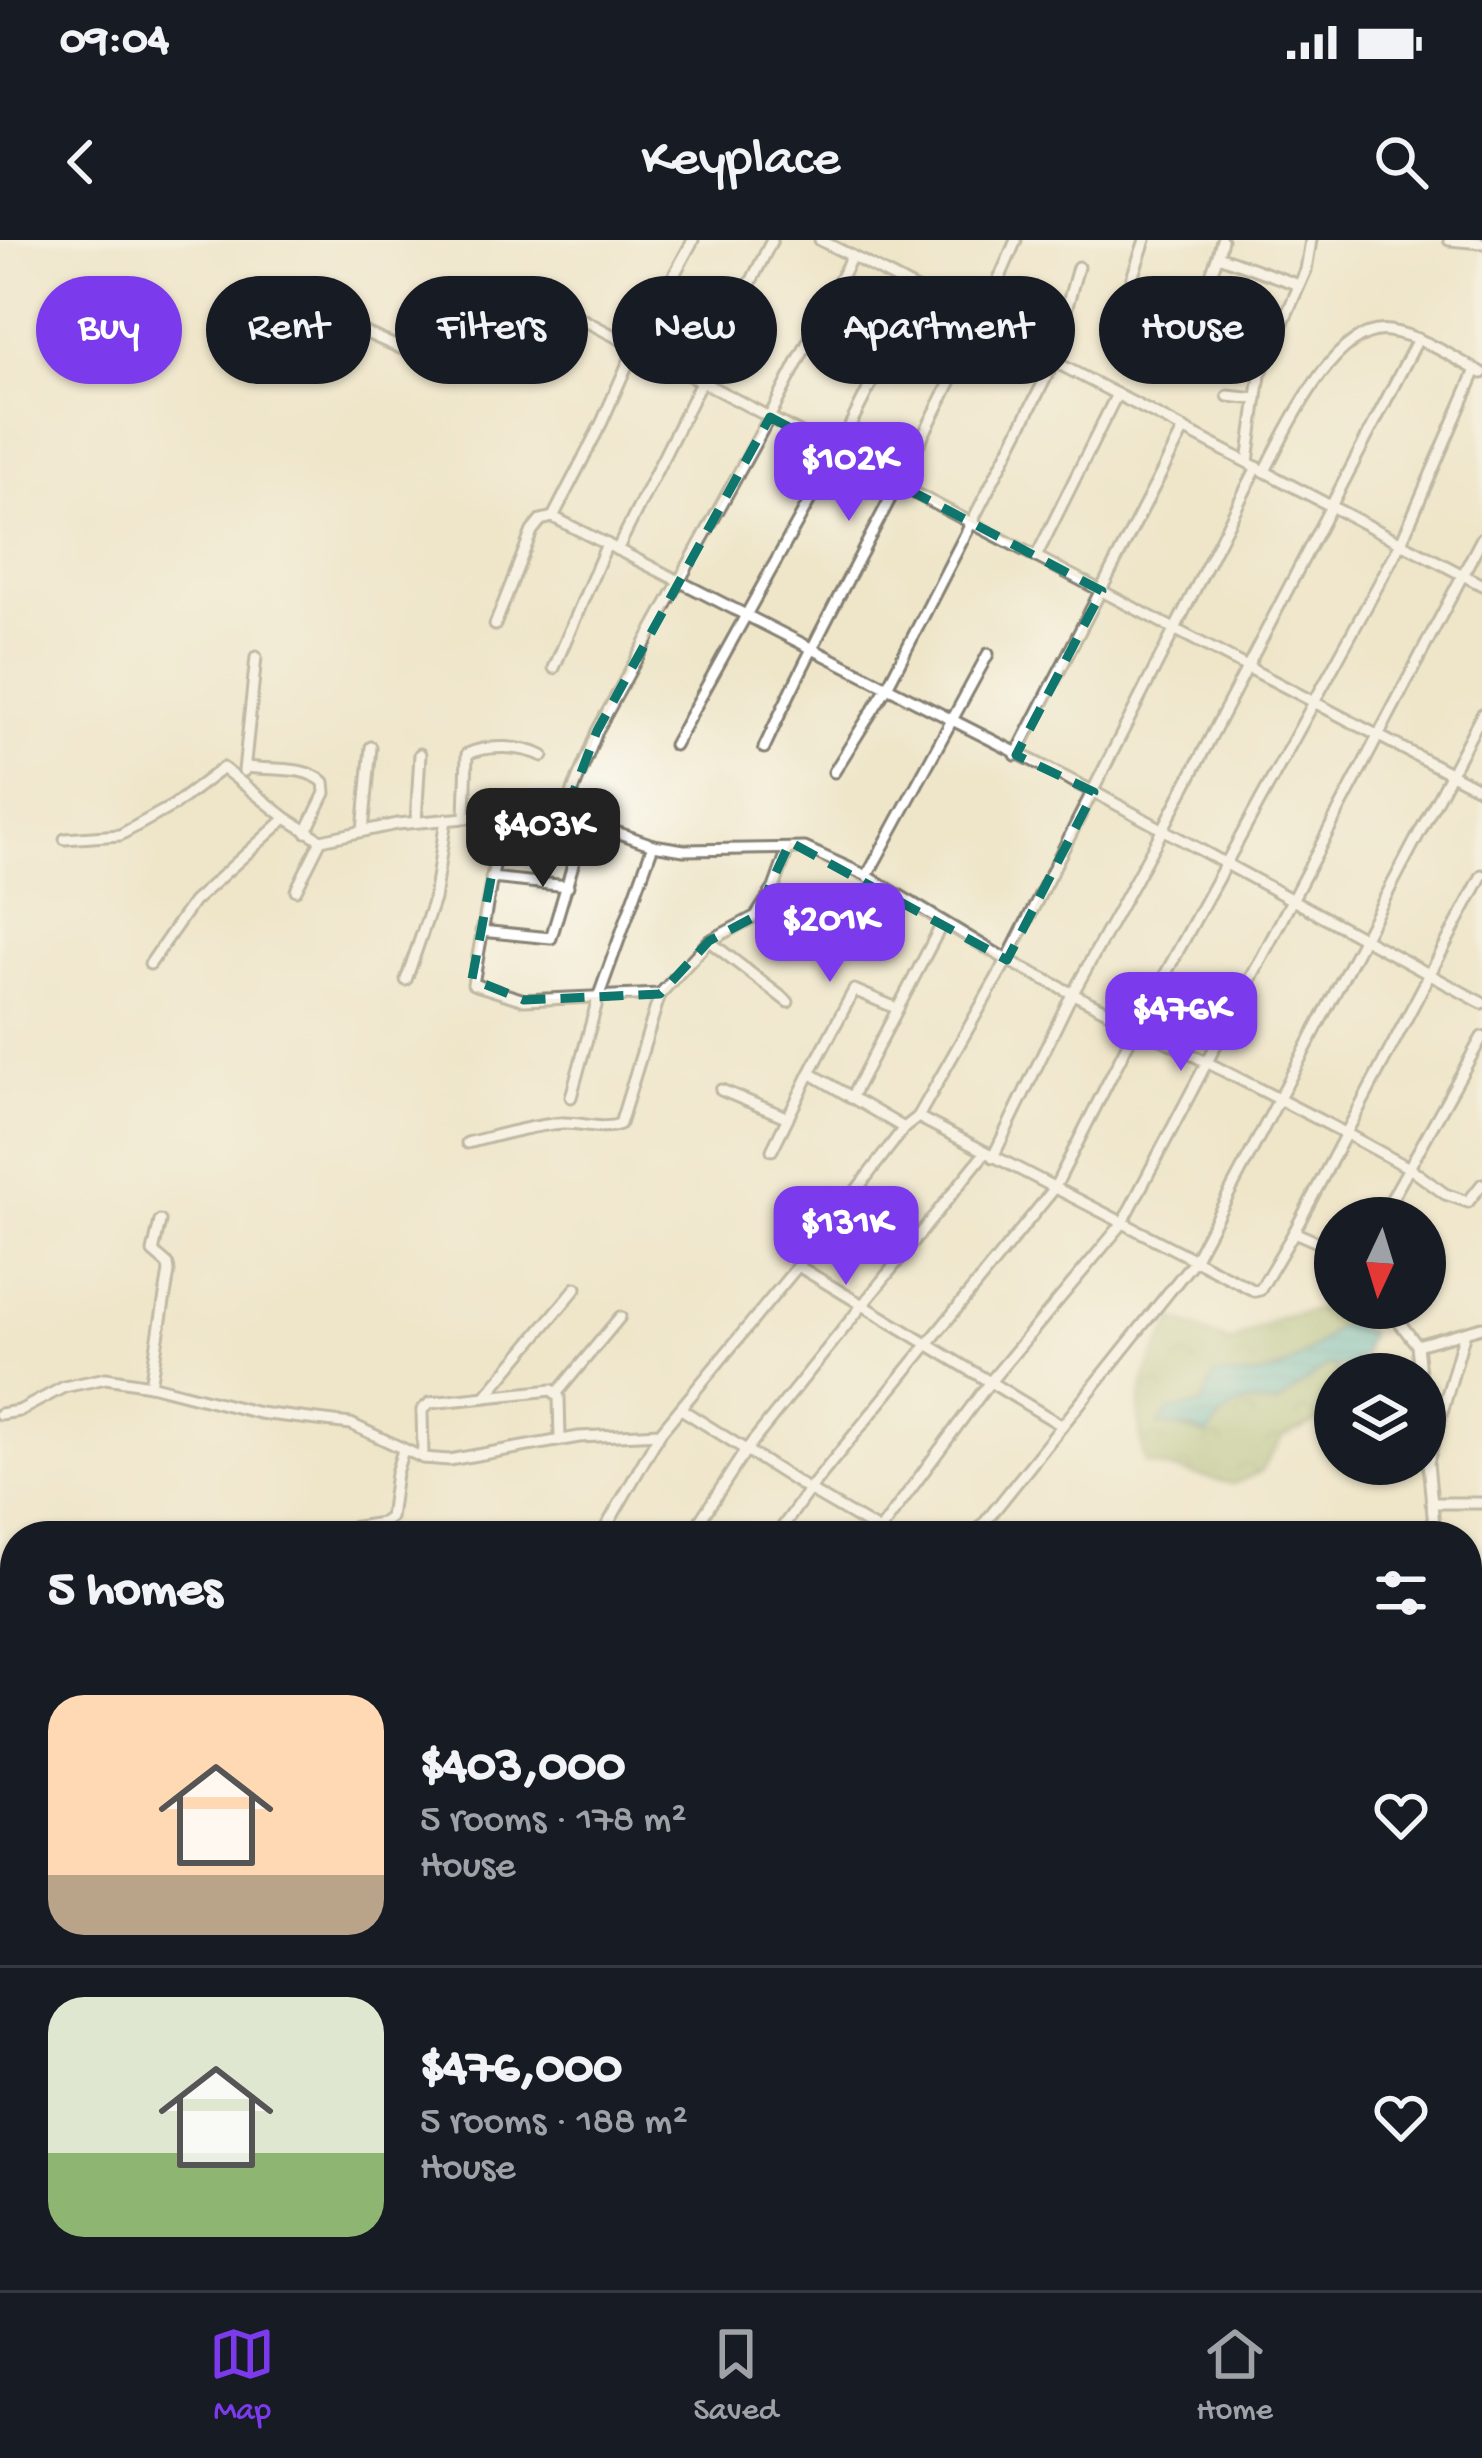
<!DOCTYPE html>
<html lang="en">
<head>
<meta charset="utf-8">
<style>
  :root { --surface:#171b24; --page:#20242c; --text:#f1f3f6; --muted:#9ea1a6; --line:#363941; --accent:#7c3aed }
  body { margin:0; font-family:"Gochi Hand",sans-serif; background:var(--page); color:var(--text); height:100vh; display:flex; flex-direction:column; font-size:45px; white-space:nowrap }
  * { box-sizing:border-box; margin:0 }
  p { font-size:39px; color:var(--muted) }
  .icon { flex:none; width:66px; height:66px; fill:none; stroke:currentColor; stroke-width:2; stroke-linecap:round; stroke-linejoin:round }
  .map { position:relative; flex:1; overflow:hidden }
  .panel { position:absolute; left:0px; top:1281px; width:1482px; height:771px; display:flex; flex-direction:column; background:var(--surface); border-radius:48px 48px 0 0; box-shadow:0 3px 9px #0004 }
  .panel>* { flex:none }
  .guide { position:absolute; left:36px; top:36px; width:1410px; height:108px; display:flex; gap:24px }
  .needle { width:78px; rotate:184deg }
  .controls { position:absolute; left:1314px; top:957px; display:grid; gap:24px }
  .controls a { display:grid; place-items:center; width:132px; height:132px; border-radius:50%; background:var(--surface); box-shadow:0 3px 9px #0004; font-size:60px }
  .price { position:absolute; translate:-50% -102px; padding:0 27px; border-radius:24px; background:var(--accent); color:#fff; font-size:39px; line-height:78px; filter:drop-shadow(0 3px 6px #0008) }
  .price::after { content:''; position:absolute; left:50%; top:72px; width:36px; height:27px; margin-left:-18px; background:inherit; clip-path:polygon(0 0,100% 0,50% 100%) }
  .price.active { background:#222; color:#fff }
  ul { padding:0; list-style:none }
  li { display:flex; align-items:center; gap:36px; height:300px; padding:0 48px }
  li+li { border-top:3px solid var(--line) }
  li span { display:grid; place-items:center; flex:none; width:336px; height:240px; border-radius:36px; color:#555 }
  li>.icon { margin-inline-start:auto }
  span .icon { width:144px; height:144px; fill:#fffc; stroke-width:1 }
  li b { font-size:51px }
  h2 { display:flex; justify-content:space-between; align-items:center; height:144px; padding:0 48px; font-size:51px }
  .pill { padding:0 42px; border-radius:54px; background:var(--surface); box-shadow:0 3px 9px #0004; font-size:42px; line-height:108px }
  .pill.active { background:var(--accent); color:#fff }
  .status { display:flex; justify-content:space-between; align-items:center; height:84px; padding:0 60px; background:var(--surface); direction:ltr }
  .status svg { height:33px; fill:currentColor }
  header { display:flex; justify-content:space-between; align-items:center; height:156px; padding:0 48px; background:var(--surface); font-size:54px; font-weight:600 }
  .dock { display:flex; justify-content:space-around; align-items:center; height:168px; border-top:3px solid var(--line); background:var(--surface); font-size:33px; color:var(--muted) }
  .dock a { display:grid; justify-items:center; gap:6px }
  .dock .active { color:var(--accent) }
  .map>svg:first-child { display:block }
  .forest { fill:url(#forest-crowns); stroke:#58663e; stroke-width:3 }
  .water { fill:url(#water-rules); stroke:#2c6468; stroke-width:3 }
  .lines { fill:none; stroke-linecap:round; stroke-linejoin:round }
  .minor-casing { stroke:#868173; stroke-width:15 }
  .minor { stroke:#fff; stroke-width:9 }
  .marked { fill:none; stroke:#0f766e; stroke-width:9; stroke-dasharray:24 15; stroke-linejoin:round }
</style>
</head>
<body>
<div class="status"><b>09:04</b><svg viewBox="0 0 49 12"><path d="M0 12V9h3v3zM5 12V6h3v6zM10 12V3h3v9zM15 12V0h3v12zM26 1h20v11H26zM47 4h2v5h-2z"/></svg></div>
<header><svg class="icon" aria-label="back" viewBox="0 0 24 24"><path d="M15 5l-7 7 7 7"/></svg>Keyplace<svg class="icon" aria-label="search" viewBox="0 0 24 24"><circle cx="10" cy="10" r="6"/><path d="M15 15l6 6"/></svg></header>
<div class="map">
<svg width="1482" height="2050" viewBox="0 0 1482 2050">
  <defs>
    <pattern id="forest-crowns" width="20" height="18" patternUnits="userSpaceOnUse" patternTransform="scale(3)"><rect width="20" height="18" fill="#95af61"/><path d="M2 6a3 3 0 1 1 6 0M12 15a3 3 0 1 1 6 0" fill="none" stroke="#798e4f"/></pattern>
    <pattern id="water-rules" width="6" height="5" patternUnits="userSpaceOnUse" patternTransform="scale(3)"><rect width="6" height="5" fill="#3badb4"/><path d="M0 2.5h6" fill="none" stroke="#318c92"/></pattern>
  </defs>
  <rect width="100%" height="100%" fill="#fdfcf7"/>
  <filter id="ink" filterUnits="userSpaceOnUse"><feTurbulence type="fractalNoise" baseFrequency=".00833" numOctaves="2"/><feDisplacementMap in="SourceGraphic" scale="24" xChannelSelector="R" yChannelSelector="G"/><feConvolveMatrix kernelMatrix="1 2 1 2 8 2 1 2 1" color-interpolation-filters="sRGB"/></filter>
  <filter id="wash" filterUnits="userSpaceOnUse"><feTurbulence type="fractalNoise" baseFrequency=".004" numOctaves="4" result="noise"/><feDisplacementMap in="SourceGraphic" scale="48" xChannelSelector="R" yChannelSelector="G"/><feGaussianBlur stdDeviation="2.7" result="paint"/><feColorMatrix in="noise" values="0 0 0 0 0 0 0 0 0 0 0 0 0 0 0 0 0 1.4 0 .05"/><feComposite in="paint" operator="in"/></filter>
  <g filter="url(#wash)">
    <rect width="100%" height="100%" fill="#efe6ca"/>
    <g class="forest">
      <path d="M1330,1067l14,15c-45,39 -67,60 -129,54l-13,29 -33,6 -9,12 47,13c20,-29 34,-37 69,-31l52,-40 13,7 -6,2v23l-11,22 -41,18 -23,35 -27,12 -88,-21c-14,-66 -1,-86 29,-144l56,24 46,-24z"/>
      <path d="M1467,1575l15,2v176l-15,12z"/>
    </g>
    <path class="water" d="M1344,1082l25,11 -6,22 -15,12 -20,-2 -52,40c-35,-6 -49,2 -69,31l-13,-7 -35,-4 10,-14 33,-6 13,-30c65,8 82,-13 129,-53z"/>
  </g>
  <g filter="url(#ink)">
    <g class="lines">
      <defs>
        <g id="minor">
          <path d="M820,0l32,16"/>
          <path d="M1222,0l-4,15 3,2 78,28"/>
          <path d="M1449,0l33,3"/>
          <path d="M1132,38l13,-38"/>
          <path d="M318,72l89,39 69,-48 58,-9 948,496"/>
          <path d="M1139,76l56,13 12,-10 66,22"/>
          <path d="M1207,79l-5,-19 16,-45"/>
          <path d="M1052,120l26,-93"/>
          <path d="M1228,156l29,3"/>
          <path d="M1248,222l12,-87 46,-105 5,-30"/>
          <path d="M1265,231c20,-38 70,-149 124,-140 33,5 63,26 93,42"/>
          <path d="M553,277l49,-95 33,-75 58,-107"/>
          <path d="M617,310l155,-310"/>
          <path d="M1036,317l81,-163"/>
          <path d="M495,385l37,-94 9,-11 12,-3 541,275 388,211"/>
          <path d="M554,428l53,-124"/>
          <path d="M674,505l163,-294 81,-160"/>
          <path d="M764,508c79,-172 179,-334 252,-508"/>
          <path d="M1016,515l168,-326"/>
          <path d="M247,527c27,4 55,-2 77,15l1,11 -19,39"/>
          <path d="M244,531l12,-114"/>
          <path d="M834,532l52,-83 168,-327"/>
          <path d="M565,574c9,-30 22,-54 32,-83l174,-317 81,-158 630,329"/>
          <path d="M503,575l-30,169 51,16 136,-6"/>
          <path d="M465,577l2,-63c21,-10 55,-8 76,2"/>
          <path d="M416,582l4,-68"/>
          <path d="M363,591l8,-84"/>
          <path d="M65,599l55,-4 54,-30 49,-37 63,50 35,22 76,-16 149,-13 19,3 88,31 31,5 121,-2 62,28 121,-222"/>
          <path d="M867,636l140,84 338,173 66,36 34,25 23,8 14,-18"/>
          <path d="M491,638l77,8"/>
          <path d="M296,650l25,-50"/>
          <path d="M481,691l70,7 35,-117"/>
          <path d="M709,701l79,61"/>
          <path d="M150,724l43,-62 93,-84"/>
          <path d="M406,740l28,-81 12,-80"/>
          <path d="M810,833l44,-83 42,18"/>
          <path d="M721,850l65,27"/>
          <path d="M571,857l28,-102 54,-150"/>
          <path d="M851,858l92,-176"/>
          <path d="M918,877l337,174 5,-1 34,-58 41,18"/>
          <path d="M467,903c32,-8 63,-17 95,-20 20,-1 40,8 58,1l40,-130 49,-53 47,-25 18,-28 14,-39"/>
          <path d="M772,910l38,-77 94,55"/>
          <path d="M993,917l75,-155 94,-171 256,-492"/>
          <path d="M1381,978l101,-181"/>
          <path d="M1294,992l188,-357"/>
          <path d="M798,1026l263,159"/>
          <path d="M1388,1068l29,37 3,29"/>
          <path d="M1417,1105l65,-18"/>
          <path d="M150,1145l19,-113 -1,-7 -15,-13 7,-31"/>
          <path d="M557,1153l63,-76"/>
          <path d="M485,1157l91,-109"/>
          <path d="M681,1169l65,41 238,-296"/>
          <path d="M0,1174l19,-3 45,-24 42,-9 44,7 109,28 92,11 72,34 26,2 130,-23 81,-4 138,-167 106,-138 14,-11 89,-157 250,-493"/>
          <path d="M1425,1191l10,105"/>
          <path d="M423,1218l-1,-48 8,-7 122,-13 7,7 1,43"/>
          <path d="M1428,1222l37,-130"/>
          <path d="M1431,1263h51"/>
          <path d="M298,1296l84,-13 8,-5 6,-45 7,-23"/>
          <path d="M601,1296l59,-103"/>
          <path d="M690,1296l56,-86 63,40 245,-301 77,-152 269,-492 76,-175"/>
          <path d="M776,1296l33,-46 79,46"/>
          <path d="M876,1296l113,-153 133,-159 360,-686"/>
          <path d="M974,1296l219,-274 289,-548"/>
          <path d="M1469,1374l13,16"/>
          <path d="M1467,1383l15,-45"/>
          <path d="M0,1393l15,-8"/>
          <path d="M1467,1557l15,2"/>
          <path d="M1467,1865l15,-12"/>
          <path d="M1482,1977v11"/>
          <path d="M44,2037l3,13"/>
          <path d="M1160,2037l18,4"/>
          <path d="M1330,2037l8,13"/>
          <path d="M1420,2037l10,13"/>
          <path d="M125,2050l1,-13"/>
          <path d="M199,2050l1,-13"/>
          <path d="M273,2050l2,-13"/>
          <path d="M355,2050l1,-13"/>
          <path d="M582,2050l1,-13"/>
          <path d="M690,2050l2,-13"/>
          <path d="M764,2050l1,-13"/>
          <path d="M967,2050l16,-13"/>
          <path d="M1094,2050l3,-13"/>
          <path d="M1174,2050l4,-9 14,-4"/>
        </g>
      </defs>
      <use href="#minor" class="minor-casing"/>
      <use href="#minor" class="minor"/>
    </g>
  </g>
  <path d="M0 0H1482V2050H0ZM770,177l332,174 -86,164 78,37 -87,168 -217,-118 -34,74 -47,25 -49,53 -136,6 -52,-21 31,-164 62,-1 32,-83z" fill="#efe6ca" fill-opacity=".55" fill-rule="evenodd"/>
  <path class="marked" d="M770,177l332,174 -86,164 78,37 -87,168 -217,-118 -34,74 -47,25 -49,53 -136,6 -52,-21 31,-164 62,-1 32,-83z"/>
</svg>
<div class="controls">
<a><svg class="needle" viewBox="-14 -14 28 28"><path d="M0-13l5 13h-10z" fill="#e53935"/><path d="M0 13l5-13h-10z" fill="#9ea1a6"/></svg></a>
<a><svg class="icon" aria-label="layers" viewBox="0 0 24 24"><path d="M12 4l9 5-9 5-9-5zM3 14l9 5 9-5"/></svg></a>
</div>
<b class="price" style="left:849px;top:284px">$102K</b>
<b class="price active" style="left:543px;top:650px">$403K</b>
<b class="price" style="left:830px;top:745px">$201K</b>
<b class="price" style="left:1181px;top:834px">$476K</b>
<b class="price" style="left:846px;top:1048px">$131K</b>
<div class="guide">
<a class="pill active">Buy</a>
<a class="pill">Rent</a>
<a class="pill">Filters</a>
<a class="pill">New</a>
<a class="pill">Apartment</a>
<a class="pill">House</a>
</div>
<section class="panel">
<h2>5 homes<svg class="icon" aria-label="filters" viewBox="0 0 24 24"><path d="M4 7h16M4 17h16"/><circle cx="9" cy="7" r="2"/><circle cx="15" cy="17" r="2"/></svg></h2>
<ul>
<li><span style="background:linear-gradient(#ffd9b3 75%,#b9a48a 0)"><svg class="icon" aria-label="home" viewBox="0 0 24 24"><path d="M3 11l9-7 9 7M6 9v11h12V9"/></svg></span><div><b>$403,000</b><p>5 rooms · 178 m²</p><p>House</p></div><svg class="icon" aria-label="heart" viewBox="0 0 24 24"><path d="M12 20l-8-8c-3-5 5-10 8-4 3-6 11-1 8 4z"/></svg></li>
<li><span style="background:linear-gradient(#dfe7d0 65%,#8fb573 0)"><svg class="icon" aria-label="home" viewBox="0 0 24 24"><path d="M3 11l9-7 9 7M6 9v11h12V9"/></svg></span><div><b>$476,000</b><p>5 rooms · 188 m²</p><p>House</p></div><svg class="icon" aria-label="heart" viewBox="0 0 24 24"><path d="M12 20l-8-8c-3-5 5-10 8-4 3-6 11-1 8 4z"/></svg></li>
</ul>
</section>
</div>
<nav class="dock">
<a class="active"><svg class="icon" aria-label="map" viewBox="0 0 24 24"><path d="M3 6l6-2 6 2 6-2v14l-6 2-6-2-6 2zM9 4v14M15 6v14"/></svg>Map</a>
<a><svg class="icon" aria-label="saved" viewBox="0 0 24 24"><path d="M7 4h10v16l-5-4-5 4z"/></svg>Saved</a>
<a><svg class="icon" aria-label="home" viewBox="0 0 24 24"><path d="M3 11l9-7 9 7M6 9v11h12V9"/></svg>Home</a>
</nav>
</body>
</html>
